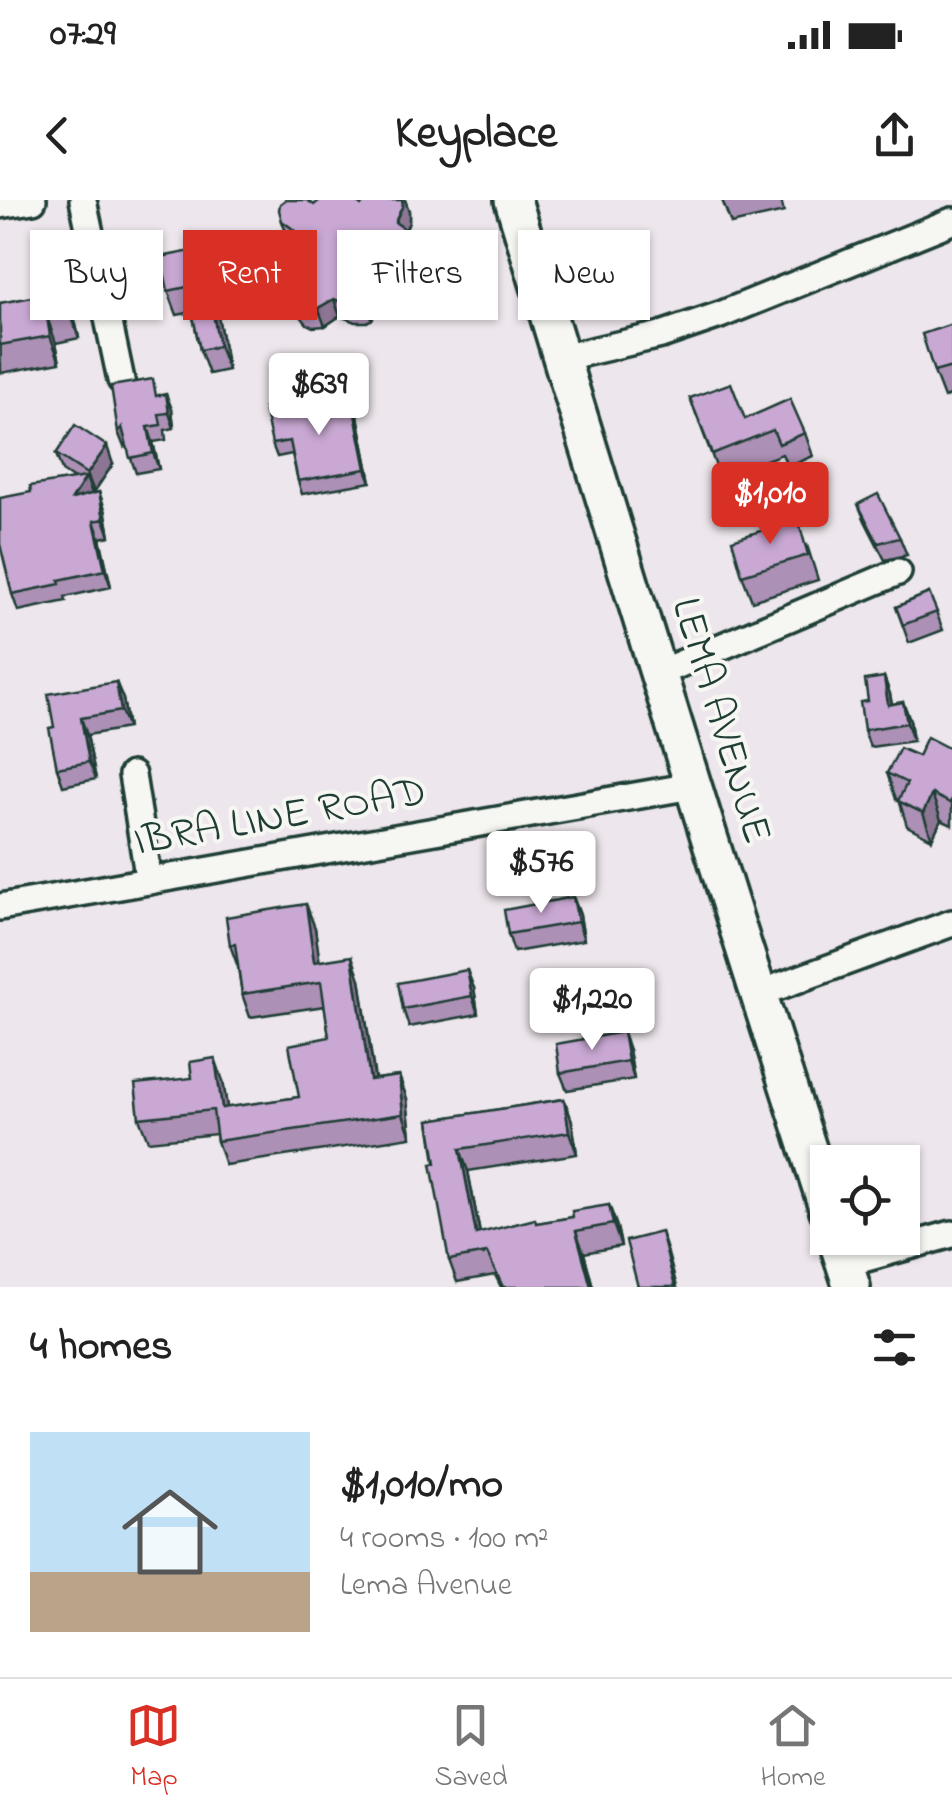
<!DOCTYPE html>
<html lang="en">
<head>
<meta charset="utf-8">
<style>
  :root { --surface:#fff; --page:#f6f6f6; --text:#222; --muted:#767676; --line:#e0e0e0; --accent:#d93025 }
  body { margin:0; font-family:"Indie Flower",sans-serif; background:var(--page); color:var(--text); height:100vh; display:flex; flex-direction:column; font-size:38px; white-space:nowrap }
  * { box-sizing:border-box; margin:0 }
  p { font-size:32px; color:var(--muted) }
  .icon { flex:none; width:55px; height:55px; fill:none; stroke:currentColor; stroke-width:2; stroke-linecap:round; stroke-linejoin:round }
  .map { position:relative; height:1087px; overflow:hidden }
  .drawer { display:flex; flex-direction:column; background:var(--surface); flex:1 }
  .drawer>* { flex:none }
  .banner { position:absolute; left:30px; top:30px; width:892px; height:90px; display:flex; gap:20px }
  .fabs { position:absolute; left:810px; top:945px; display:grid; gap:20px }
  .fabs a { display:grid; place-items:center; width:110px; height:110px; border-radius:0px; background:var(--surface); box-shadow:0 2px 8px #0004; font-size:50px }
  .price { position:absolute; translate:-50% -85px; padding:0 22px; border-radius:10px; background:#fff; color:#222; font-size:32px; line-height:65px; filter:drop-shadow(0 2px 5px #0008) }
  .price::after { content:''; position:absolute; left:50%; top:60px; width:30px; height:22px; margin-left:-15px; background:inherit; clip-path:polygon(0 0,100% 0,50% 100%) }
  .price.selected { background:var(--accent); color:#fff }
  ul { padding:0; list-style:none }
  li { display:flex; align-items:center; gap:30px; height:250px; padding:0 30px }
  li span { display:grid; place-items:center; flex:none; width:280px; height:200px; border-radius:0px; color:#555 }
  li>.icon { margin-inline-start:auto }
  span .icon { width:120px; height:120px; fill:#fffc; stroke-width:1 }
  li b { font-size:42px }
  h2 { display:flex; justify-content:space-between; align-items:center; height:120px; padding:0 30px; font-size:42px }
  .chip { padding:0 35px; border-radius:0px; background:var(--surface); box-shadow:0 2px 8px #0004; font-size:35px; line-height:90px }
  .chip.selected { background:var(--accent); color:#fff }
  .status { display:flex; justify-content:space-between; align-items:center; height:70px; padding:0 50px; background:var(--surface); direction:ltr }
  .status svg { height:28px; fill:currentColor }
  header { display:flex; justify-content:space-between; align-items:center; height:130px; padding:0 30px; background:var(--surface); font-size:45px; font-weight:700 }
  .dock { display:flex; justify-content:space-around; align-items:center; height:140px; border-top:2px solid var(--line); background:var(--surface); font-size:28px; color:var(--muted) }
  .dock a { display:grid; justify-items:center; gap:5px }
  .dock .selected { color:var(--accent) }
  .map>svg:first-child { display:block }
  .lines { fill:none; stroke-linecap:round; stroke-linejoin:round }
  .street-casing { stroke:#1f3d34; stroke-width:32 }
  .secondary-casing { stroke:#1f3d34; stroke-width:42 }
  .street { stroke:#f6f6f2; stroke-width:25 }
  .secondary { stroke:#f6f6f2; stroke-width:35 }
  .wall { fill:#ad90b5; stroke:#1f3d34; stroke-width:2.5 }
  .shaded-wall { fill:#8d7694; stroke:#1f3d34; stroke-width:2.5 }
  .building { fill:#c9a8d3; stroke:#1f3d34; stroke-width:2.5 }
  .labels { text-anchor:middle; dominant-baseline:central; stroke-width:8; stroke-linejoin:round; paint-order:stroke }
  .street-label { font-size:42px; fill:#1f3d34; stroke:#f6f6f2 }
</style>
</head>
<body>
<div class="status"><b>07:29</b><svg viewBox="0 0 49 12"><path d="M0 12V9h3v3zM5 12V6h3v6zM10 12V3h3v9zM15 12V0h3v12zM26 1h20v11H26zM47 4h2v5h-2z"/></svg></div>
<header><svg class="icon" aria-label="back" viewBox="0 0 24 24"><path d="M15 5l-7 7 7 7"/></svg>Keyplace<svg class="icon" aria-label="share" viewBox="0 0 24 24"><path d="M12 15V3M7 8l5-5 5 5M5 13v7h14v-7"/></svg></header>
<div class="map">
<svg width="952" height="1087" viewBox="0 0 952 1087">
  <rect width="100%" height="100%" fill="#ede6ec"/>
  <filter id="ink" filterUnits="userSpaceOnUse"><feTurbulence type="fractalNoise" baseFrequency=".01" numOctaves="2"/><feDisplacementMap in="SourceGraphic" scale="20" xChannelSelector="R" yChannelSelector="G"/><feConvolveMatrix kernelMatrix="1 2 1 2 8 2 1 2 1" color-interpolation-filters="sRGB"/></filter>
  <g filter="url(#ink)">
    <g class="lines">
      <defs>
        <g id="street">
          <path d="M83,0l38,180"/>
          <path d="M0,5l33,-5"/>
          <path d="M561,158l100,-23 59,-20 232,-94"/>
          <path d="M659,473l239,-101"/>
          <path d="M132,575l17,106"/>
          <path d="M0,707l692,-121"/>
          <path d="M758,794l194,-71"/>
          <path d="M845,1064l107,-30"/>
        </g>
        <g id="secondary">
          <path d="M513,0c103,337 206,675 315,1010"/>
          <path d="M836,1038l16,49"/>
        </g>
      </defs>
      <use href="#street" class="street-casing"/>
      <use href="#secondary" class="secondary-casing"/>
      <use href="#street" class="street"/>
      <use href="#secondary" class="secondary"/>
    </g>
    <g class="wall">
      <path d="M365,0h40l4,11v11l-3,8 9,20 2,10 -2,8 3,2 6,18 2,12 -6,11 -11,4 -27,-10 -10,14 -5,3h-12l-15,-6 -15,10 -12,1 -6,-3 -8,-10 -6,-17 5,-20 -8,-20 3,-16 -5,-3 -6,-17 32,-16 47,1z"/>
      <path d="M722,0h59l3,12 -53,12z"/>
      <path d="M201,49l9,24 18,97 -19,4 -9,-24 -8,-38 -15,3 -9,-24z"/>
      <path d="M65,91l9,25 5,22 -23,5 4,19 -59,11 -1,-70z"/>
      <path d="M952,124v71l-8,3 -10,-26z"/>
      <path d="M159,195l13,14 2,19 -9,2 1,10 -13,2 6,27 -23,4 -10,-29 -2,3z"/>
      <path d="M690,198l55,21 60,14 8,23 -25,11 -6,-13 -62,23z"/>
      <path d="M352,199l5,12 14,71 -69,12 -4,-13 -6,-27 -15,3 -5,-13 14,-32z"/>
      <path d="M56,254l57,10 -19,28 -3,-2 1,4 7,-2 6,17 5,27 -10,2 11,49 -46,10 1,4 -48,10 -6,-17 19,-102 43,-13 -12,-8z"/>
      <path d="M858,304l42,34 7,17 -22,5 -20,-39z"/>
      <path d="M807,345l11,35 -66,21 -10,-26z"/>
      <path d="M929,393l14,37 -34,13 -13,-36z"/>
      <path d="M884,477l6,17 2,10 11,-2 7,18 3,21 -43,6 -6,-17 4,-29z"/>
      <path d="M116,482l7,17 5,29 -41,7 9,44 -33,7 -6,-18 -3,-41z"/>
      <path d="M952,550v75l-11,-5 -9,19 -25,-13 -8,-26 -3,-1 -9,-26 31,-17z"/>
      <path d="M573,697l7,18 4,25 -70,12 -6,-18z"/>
      <path d="M315,728l4,33 41,18 15,100 24,-3 8,23 4,38 -186,28 -8,-24 -1,-7 -68,7 -9,-23 84,-37 4,27 72,-11 30,-60 -4,-31 -75,11 -8,-23 -4,-27 -8,-22z"/>
      <path d="M474,788l4,26 -69,13 -6,-18z"/>
      <path d="M629,850l5,29 -67,11 -7,-17z"/>
      <path d="M564,899l8,22 5,33 -109,17 12,62 93,-16 36,-12 8,22 4,19 -37,7 9,34h-92l-6,-12 -38,7 -8,-22 -20,-140z"/>
    </g>
    <g class="shaded-wall">
      <path d="M402,0h3l4,11v11l-8,17 -6,-17z"/>
      <path d="M409,32l8,28 -5,18 -6,-18z"/>
      <path d="M201,49l9,24 18,97 -9,-24z"/>
      <path d="M418,70l6,18 2,12 -6,11 -6,-18z"/>
      <path d="M376,88l6,17 -10,14 -6,-18z"/>
      <path d="M65,91l9,25 5,22 -10,-25z"/>
      <path d="M334,99l6,17 -15,10 -7,-18z"/>
      <path d="M47,117l9,26 4,19 -10,-26z"/>
      <path d="M166,194l6,15 2,19 -5,-15z"/>
      <path d="M352,199l5,12 14,71 -5,-13z"/>
      <path d="M122,227l5,15 -3,5 -6,-15z"/>
      <path d="M148,227l5,15 6,27 -6,-16z"/>
      <path d="M107,246l6,18 -19,28 -7,-18z"/>
      <path d="M86,277l6,17 -20,5z"/>
      <path d="M99,292l6,17 5,27 -6,-17z"/>
      <path d="M94,321l6,17 11,49 -6,-17z"/>
      <path d="M884,477l6,17 4,28 -6,-17z"/>
      <path d="M116,482l7,17 5,29 -7,-17z"/>
      <path d="M903,502l7,18 3,21 -6,-18z"/>
      <path d="M81,518l6,17 9,44 -7,-17z"/>
      <path d="M932,594l9,26 -9,19 -9,-26z"/>
      <path d="M573,697l7,18 4,25 -6,-18z"/>
      <path d="M306,704l9,24 8,57 -9,-23z"/>
      <path d="M352,756l8,23 18,124 -8,-23z"/>
      <path d="M467,770l7,18 4,26 -6,-18z"/>
      <path d="M623,832l6,18 5,29 -6,-18z"/>
      <path d="M215,858l8,23 8,51 -9,-24z"/>
      <path d="M399,876l8,23 4,38 -8,-23z"/>
      <path d="M564,899l8,22 5,33 -8,-22z"/>
      <path d="M460,949l8,22 16,85 -8,-22z"/>
      <path d="M609,1005l8,22 4,19 -8,-22z"/>
      <path d="M576,1031l8,22 9,34h-2z"/>
      <path d="M661,1032l6,18 10,37h-2z"/>
    </g>
    <g class="building">
      <path d="M285,0h22l7,5 6,-5h34l7,6 4,-6h37l1,5 -8,17 14,10 2,11 -5,17 12,10 2,13 -6,10 -11,5 -27,-10 -10,13 -5,3 -13,1 -14,-6 -16,9 -12,1 -5,-2 -8,-10v-12l9,-14 -12,-14v-10l7,-15 -15,-11 -3,-11 1,-6z"/>
      <path d="M201,49l18,97 -19,4 -13,-63 -19,4 -7,-34z"/>
      <path d="M65,91l4,22 -22,4 3,19 -50,9v-42z"/>
      <path d="M952,124v43l-18,5 -12,-38z"/>
      <path d="M153,179l3,17 10,-2 3,19 -10,1 2,11 -13,2 5,26 -23,5 -8,-31 -4,5 -7,-46z"/>
      <path d="M731,183l14,36 45,-20 15,34 -26,11 -6,-14 -61,24 -22,-56z"/>
      <path d="M352,199l14,70 -68,12 -8,-40 -18,3 -8,-36 19,-4 1,8z"/>
      <path d="M75,225l32,21 -20,28 -31,-20z"/>
      <path d="M86,277l-14,22 27,-7 5,27 -10,2 11,49 -46,10 1,4 -48,10 -12,-50v-46l31,-6 -1,-6z"/>
      <path d="M878,294l22,44 -22,5 -20,-39z"/>
      <path d="M798,319l10,36 -66,20 -10,-35z"/>
      <path d="M929,393l8,19 -34,13 -7,-18z"/>
      <path d="M884,477l4,28 15,-3 4,21 -43,7 -4,-28 8,-1 -3,-21z"/>
      <path d="M116,482l5,29 -40,7 8,44 -32,6 -8,-40 5,-1 -6,-33z"/>
      <path d="M927,537l25,13v49l-2,4 -18,-9 -9,19 -25,-12 9,-18 -20,-10 13,-25 18,8z"/>
      <path d="M573,697l5,25 -70,12 -4,-24z"/>
      <path d="M306,704l8,58 38,-6 18,124 29,-4 4,38 -186,27 -4,-31 -74,8 -4,-34 57,-6 -2,-16 25,-4 7,50 77,-11 -10,-52 40,-8 -8,-55 -79,12 -7,-50 -5,1 -4,-28z"/>
      <path d="M467,770l5,26 -69,13 -5,-26z"/>
      <path d="M623,832l5,29 -68,12 -4,-29z"/>
      <path d="M564,899l5,33 -109,17 16,85 59,-15 1,4 37,-6 -1,-6 37,-6 4,19 -37,7 15,56h-88l-16,-34 -38,7 -18,-96 5,-1 -7,-43z"/>
      <path d="M661,1032l14,55h-37l-12,-46z"/>
    </g>
  </g>
  <g class="labels">
    <g class="street-label">
      <text transform="translate(720 521) rotate(73)">LEMA AVENUE</text>
      <text transform="translate(280 618) rotate(-10)">IBRA LINE ROAD</text>
    </g>
  </g>
</svg>
<div class="fabs">
<a><svg class="icon" aria-label="locate" viewBox="0 0 24 24"><circle cx="12" cy="12" r="6"/><path d="M12 2v4M12 18v4M2 12h4M18 12h4"/></svg></a>
</div>
<b class="price" style="left:319px;top:238px">$639</b>
<b class="price selected" style="left:770px;top:347px">$1,010</b>
<b class="price" style="left:541px;top:716px">$576</b>
<b class="price" style="left:592px;top:853px">$1,220</b>
<div class="banner">
<a class="chip">Buy</a>
<a class="chip selected">Rent</a>
<a class="chip">Filters</a>
<a class="chip">New</a>
</div>
</div>
<section class="drawer">
<h2>4 homes<svg class="icon" aria-label="filters" viewBox="0 0 24 24"><path d="M4 7h16M4 17h16"/><circle cx="9" cy="7" r="2"/><circle cx="15" cy="17" r="2"/></svg></h2>
<ul>
<li><span style="background:linear-gradient(#bfe0f5 70%,#b9a48a 0)"><svg class="icon" aria-label="home" viewBox="0 0 24 24"><path d="M3 11l9-7 9 7M6 9v11h12V9"/></svg></span><div><b>$1,010/mo</b><p>4 rooms · 100 m²</p><p>Lema Avenue</p></div></li>
</ul>
</section>
<nav class="dock">
<a class="selected"><svg class="icon" aria-label="map" viewBox="0 0 24 24"><path d="M3 6l6-2 6 2 6-2v14l-6 2-6-2-6 2zM9 4v14M15 6v14"/></svg>Map</a>
<a><svg class="icon" aria-label="saved" viewBox="0 0 24 24"><path d="M7 4h10v16l-5-4-5 4z"/></svg>Saved</a>
<a><svg class="icon" aria-label="home" viewBox="0 0 24 24"><path d="M3 11l9-7 9 7M6 9v11h12V9"/></svg>Home</a>
</nav>
</body>
</html>
